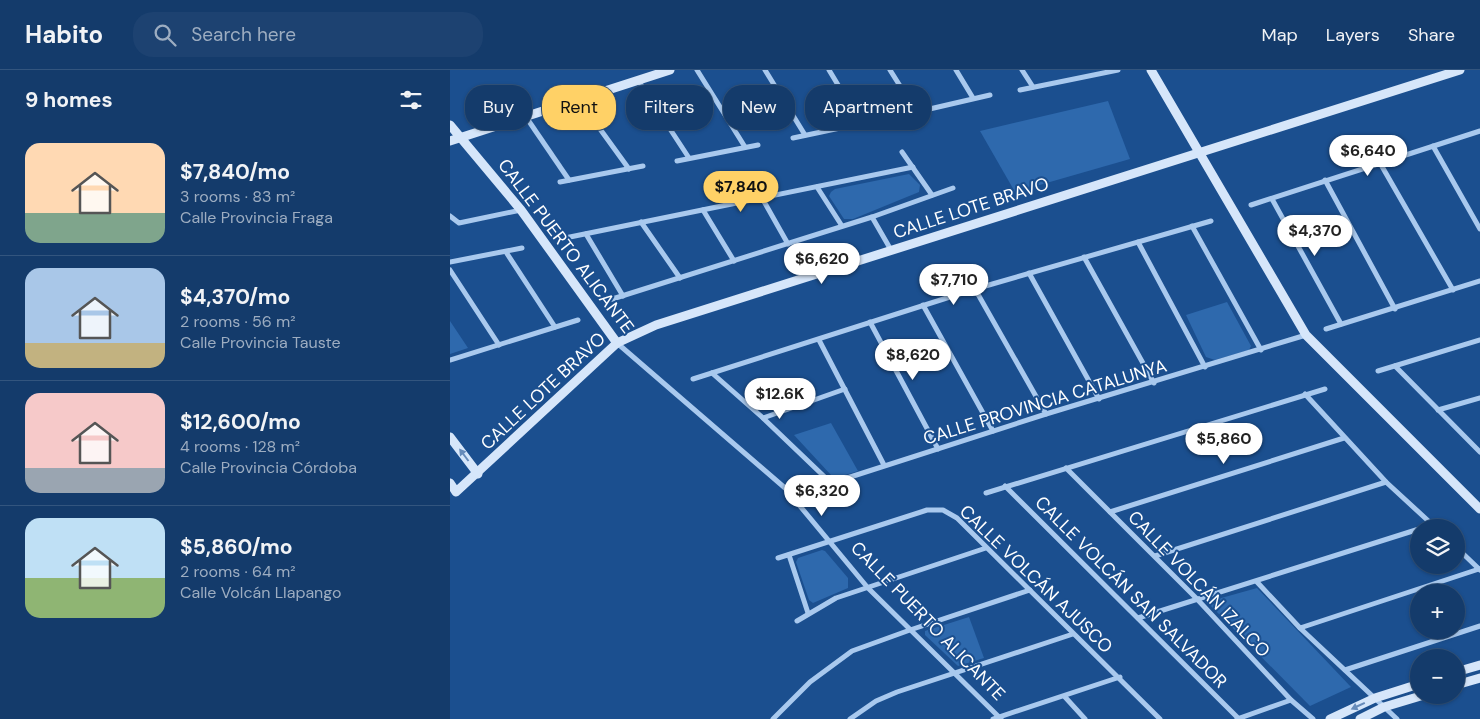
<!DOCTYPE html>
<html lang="en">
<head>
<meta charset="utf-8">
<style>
  :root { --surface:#143b6b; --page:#1d4271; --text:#f1f3f6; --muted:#9dadc1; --line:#33557e; --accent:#ffd166 }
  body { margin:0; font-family:"DM Sans",sans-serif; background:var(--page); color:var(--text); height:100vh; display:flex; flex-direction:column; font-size:19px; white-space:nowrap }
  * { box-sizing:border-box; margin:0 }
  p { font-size:16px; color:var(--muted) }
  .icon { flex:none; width:28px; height:28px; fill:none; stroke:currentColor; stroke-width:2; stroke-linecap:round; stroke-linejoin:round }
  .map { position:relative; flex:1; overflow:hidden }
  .side { display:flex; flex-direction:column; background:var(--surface); width:450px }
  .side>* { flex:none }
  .banner { position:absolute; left:15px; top:15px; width:475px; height:45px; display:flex; gap:10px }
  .buttons { position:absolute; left:960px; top:449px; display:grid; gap:10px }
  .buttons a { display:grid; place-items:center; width:55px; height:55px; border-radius:50%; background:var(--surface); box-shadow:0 1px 4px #0004,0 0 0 1px var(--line); font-size:25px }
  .price { position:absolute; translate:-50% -42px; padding:0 11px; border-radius:18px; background:#fff; color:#222; font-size:16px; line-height:32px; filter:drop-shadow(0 1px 2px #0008) }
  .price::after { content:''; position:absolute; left:50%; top:30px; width:15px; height:11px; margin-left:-8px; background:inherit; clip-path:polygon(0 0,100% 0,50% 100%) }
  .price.current { background:var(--accent); color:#111 }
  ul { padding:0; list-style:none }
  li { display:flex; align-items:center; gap:15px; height:125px; padding:0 25px }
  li+li { border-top:1px solid var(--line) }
  li span { display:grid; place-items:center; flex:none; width:140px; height:100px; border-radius:15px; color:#555 }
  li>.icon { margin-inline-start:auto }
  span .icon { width:60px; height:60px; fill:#fffc; stroke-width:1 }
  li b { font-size:21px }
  h2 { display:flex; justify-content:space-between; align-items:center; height:60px; padding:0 25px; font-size:21px }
  .chip { padding:0 18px; border-radius:20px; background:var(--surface); box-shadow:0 1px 4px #0004,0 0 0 1px var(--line); font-size:18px; line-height:45px }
  .chip.current { background:var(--accent); color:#111 }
  header { display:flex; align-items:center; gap:30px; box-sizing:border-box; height:70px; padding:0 25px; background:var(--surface); border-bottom:1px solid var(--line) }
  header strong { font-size:24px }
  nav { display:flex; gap:28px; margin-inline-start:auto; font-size:18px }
  .search { width:350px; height:45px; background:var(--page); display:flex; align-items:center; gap:12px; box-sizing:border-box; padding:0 18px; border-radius:20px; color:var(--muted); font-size:19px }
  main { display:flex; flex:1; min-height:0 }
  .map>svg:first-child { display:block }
  .green { fill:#2e69ad }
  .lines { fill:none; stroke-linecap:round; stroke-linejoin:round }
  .street { stroke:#a9c9ee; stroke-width:5 }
  .secondary { stroke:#d6e6fa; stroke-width:9 }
  .oneway { fill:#668bba }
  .labels { text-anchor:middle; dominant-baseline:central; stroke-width:4; stroke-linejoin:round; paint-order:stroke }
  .street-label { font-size:18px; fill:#fff; stroke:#1b4f8f }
</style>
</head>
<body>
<header>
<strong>Habito</strong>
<div class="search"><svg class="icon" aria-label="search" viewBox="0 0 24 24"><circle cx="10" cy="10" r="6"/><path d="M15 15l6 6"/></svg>Search here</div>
<nav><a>Map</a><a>Layers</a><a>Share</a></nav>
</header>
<main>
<section class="side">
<h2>9 homes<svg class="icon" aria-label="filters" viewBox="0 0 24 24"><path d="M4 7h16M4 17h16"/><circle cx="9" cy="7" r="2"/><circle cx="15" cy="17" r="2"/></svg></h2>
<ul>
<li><span style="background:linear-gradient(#ffd9b3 70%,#7fa58c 0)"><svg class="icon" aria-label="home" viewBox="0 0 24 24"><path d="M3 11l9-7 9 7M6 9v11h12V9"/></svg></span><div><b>$7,840/mo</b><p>3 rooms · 83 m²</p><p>Calle Provincia Fraga</p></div></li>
<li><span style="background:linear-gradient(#a9c7e8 75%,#c2b280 0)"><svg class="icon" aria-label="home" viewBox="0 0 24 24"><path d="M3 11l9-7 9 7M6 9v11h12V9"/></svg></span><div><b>$4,370/mo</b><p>2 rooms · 56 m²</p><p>Calle Provincia Tauste</p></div></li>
<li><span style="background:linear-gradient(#f6c9c9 75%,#9aa5b1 0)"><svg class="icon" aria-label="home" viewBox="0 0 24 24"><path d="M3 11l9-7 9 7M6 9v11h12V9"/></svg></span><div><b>$12,600/mo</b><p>4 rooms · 128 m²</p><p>Calle Provincia Córdoba</p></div></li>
<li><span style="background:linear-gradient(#bfe0f5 60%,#8fb573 0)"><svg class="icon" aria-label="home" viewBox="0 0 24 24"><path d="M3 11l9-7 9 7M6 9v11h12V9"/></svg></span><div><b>$5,860/mo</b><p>2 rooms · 64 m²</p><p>Calle Volcán Llapango</p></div></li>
</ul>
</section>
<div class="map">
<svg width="1030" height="649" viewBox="0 0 1030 649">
  <rect width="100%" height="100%" fill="#1b4f8f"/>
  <g class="green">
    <path d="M658,31l22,58 -115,33 -35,-61z"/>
    <path d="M459,104l11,11 -1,7 -66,27h-9l-15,-23 2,-4 4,-3z"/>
    <path d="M777,232l24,44 -2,4 -34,10 -9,-3 -20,-42z"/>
    <path d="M0,251l18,27 -18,6z"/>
    <path d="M381,353l27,48 -19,6 -8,-2 -37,-40z"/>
    <path d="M372,480l3,1 23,27v10l-35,15 -4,-3 -13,-38 2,-4z"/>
    <path d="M807,518l94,99 -41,19 -103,-104z"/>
    <path d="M519,547l15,41 -26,8 -33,-31v-4z"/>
  </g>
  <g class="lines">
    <g class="street">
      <path d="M247,0l48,77"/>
      <path d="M315,0l40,65"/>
      <path d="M379,0l32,53"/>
      <path d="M440,0l27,43"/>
      <path d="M506,0l17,28"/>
      <path d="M572,0l11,17"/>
      <path d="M188,10l51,78"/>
      <path d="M570,20l98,-20"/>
      <path d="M129,30l50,69"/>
      <path d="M458,44l82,-19"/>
      <path d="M76,47l43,63"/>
      <path d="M343,68l80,-17"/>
      <path d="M983,76l47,83"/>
      <path d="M452,82l30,43"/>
      <path d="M227,91l81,-16"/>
      <path d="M930,93l73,127"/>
      <path d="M875,110l70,129"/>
      <path d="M110,112l83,-16"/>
      <path d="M367,117l25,39"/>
      <path d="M312,128l26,46"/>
      <path d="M822,129l69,125"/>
      <path d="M801,135l229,-74"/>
      <path d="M253,140l31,51"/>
      <path d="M0,146l9,7 62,-13"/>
      <path d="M422,147l19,33"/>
      <path d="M191,152l39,56"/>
      <path d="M742,156l69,124"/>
      <path d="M136,164l37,62"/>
      <path d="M115,168l348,-71"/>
      <path d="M688,172l67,125"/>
      <path d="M56,182l49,75"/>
      <path d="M634,187l70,126"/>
      <path d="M0,192l72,-14"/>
      <path d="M0,200l49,75"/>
      <path d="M579,203l70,126"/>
      <path d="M525,219l71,125"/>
      <path d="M156,231l266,-84 81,-29"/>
      <path d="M473,235l70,126"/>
      <path d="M420,252l68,127"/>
      <path d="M876,259l154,-48"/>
      <path d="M369,270l65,125"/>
      <path d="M167,273l168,145 83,100 133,131"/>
      <path d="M0,290l128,-40"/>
      <path d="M945,296l85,86"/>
      <path d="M928,301l102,-31"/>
      <path d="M262,303l51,45 69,66"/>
      <path d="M243,309l282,-90 236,-68"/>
      <path d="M855,324l81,88 50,46"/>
      <path d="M988,340l42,-12"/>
      <path d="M313,348l82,-29"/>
      <path d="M616,398l131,131 94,101 22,19"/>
      <path d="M555,416l233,232"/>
      <path d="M366,418l230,-74 260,-79"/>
      <path d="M536,423l339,-104"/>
      <path d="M660,442l234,-74"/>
      <path d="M974,458l9,-4"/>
      <path d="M1006,477l24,23"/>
      <path d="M339,485l19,58"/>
      <path d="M705,486l231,-74"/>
      <path d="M328,488l149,-48h16l14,8 203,201"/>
      <path d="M807,512l43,46 97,91"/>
      <path d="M688,548l281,-89"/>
      <path d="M347,551l39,-23 150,-50"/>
      <path d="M850,558l179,-59"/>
      <path d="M895,600l135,-44"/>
      <path d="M615,627l20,22"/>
      <path d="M323,649l37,-37 42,-31 58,-21 120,-40"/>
      <path d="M400,649l26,-18 21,-9 176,-58"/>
      <path d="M543,649l127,-42"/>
      <path d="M787,649l54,-19"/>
    </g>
    <g class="secondary">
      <path d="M701,0l155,265 174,174"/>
      <path d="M0,55l71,85 96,133"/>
      <path d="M0,71l220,-71"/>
      <path d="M0,367l28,37"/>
      <path d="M0,413l6,9 161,-149 39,-18 804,-255"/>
      <path d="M1006,602l24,-7"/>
      <path d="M1006,615l24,-7"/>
      <path d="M880,649l45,-21 44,-14"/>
      <path d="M910,649l24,-12 40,-12"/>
    </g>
  </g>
  <defs><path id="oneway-solid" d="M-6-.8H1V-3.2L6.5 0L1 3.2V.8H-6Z" transform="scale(1.25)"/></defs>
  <g class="oneway">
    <use href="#oneway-solid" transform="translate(14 385) rotate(-127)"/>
    <use href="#oneway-solid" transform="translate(908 636) rotate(155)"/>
  </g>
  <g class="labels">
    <g class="street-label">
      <text transform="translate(521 138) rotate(-18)">CALLE LOTE BRAVO</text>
      <text transform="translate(116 176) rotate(53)">CALLE PUERTO ALICANTE</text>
      <text transform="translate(93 321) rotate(-43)">CALLE LOTE BRAVO</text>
      <text transform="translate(595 332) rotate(-17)">CALLE PROVINCIA CATALUNYA</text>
      <text transform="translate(586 509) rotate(44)">CALLE VOLCÁN AJUSCO</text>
      <text transform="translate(749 514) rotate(46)">CALLE VOLCÁN IZALCO</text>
      <text transform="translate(681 522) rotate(45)">CALLE VOLCÁN SAN SALVADOR</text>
      <text transform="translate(478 551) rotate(46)">CALLE PUERTO ALICANTE</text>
    </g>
  </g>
</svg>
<div class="buttons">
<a><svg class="icon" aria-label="layers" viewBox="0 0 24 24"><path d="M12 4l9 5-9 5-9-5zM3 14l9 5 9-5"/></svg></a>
<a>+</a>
<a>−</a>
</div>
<b class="price" style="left:918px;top:107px">$6,640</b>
<b class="price current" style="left:291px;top:143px">$7,840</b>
<b class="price" style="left:865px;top:187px">$4,370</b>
<b class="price" style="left:372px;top:215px">$6,620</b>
<b class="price" style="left:504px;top:236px">$7,710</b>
<b class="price" style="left:463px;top:311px">$8,620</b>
<b class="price" style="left:330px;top:350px">$12.6K</b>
<b class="price" style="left:774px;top:395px">$5,860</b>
<b class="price" style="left:372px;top:447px">$6,320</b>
<div class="banner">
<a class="chip">Buy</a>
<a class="chip current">Rent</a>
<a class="chip">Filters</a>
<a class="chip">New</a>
<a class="chip">Apartment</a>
</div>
</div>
</main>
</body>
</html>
